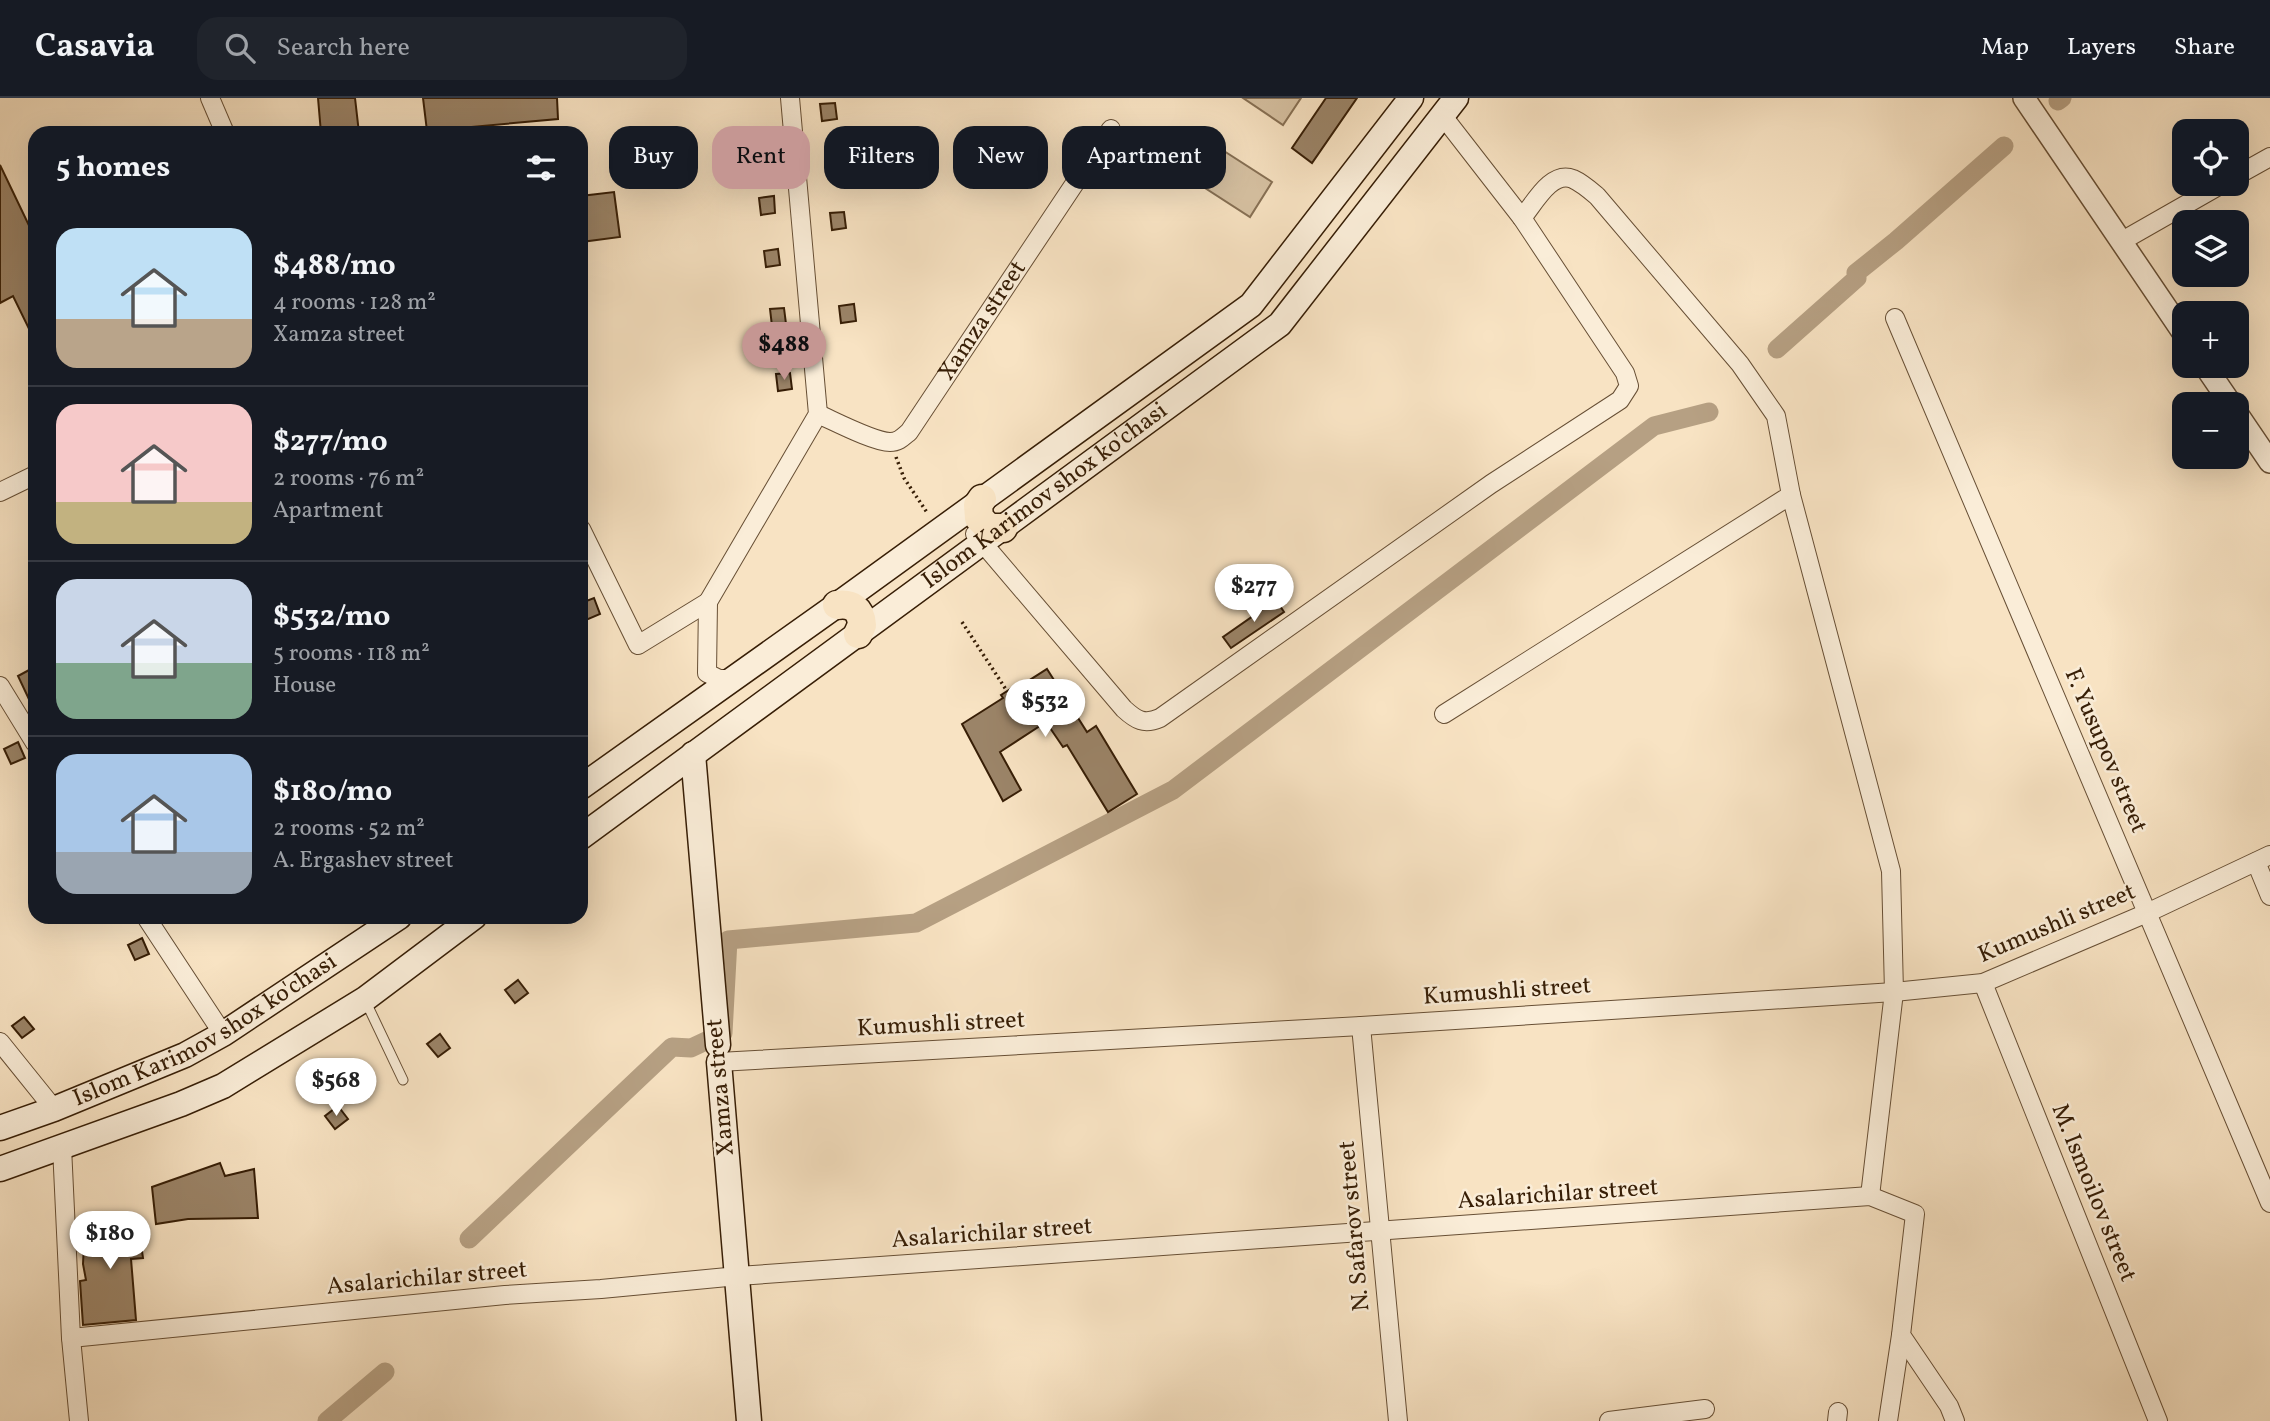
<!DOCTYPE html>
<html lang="en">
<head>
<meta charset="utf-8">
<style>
  :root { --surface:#171b24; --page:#20242c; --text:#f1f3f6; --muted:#9ea1a6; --line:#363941; --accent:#c59692 }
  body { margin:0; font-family:Vollkorn,serif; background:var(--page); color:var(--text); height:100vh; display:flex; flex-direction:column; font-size:26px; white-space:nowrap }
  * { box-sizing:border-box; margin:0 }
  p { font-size:23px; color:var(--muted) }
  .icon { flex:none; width:38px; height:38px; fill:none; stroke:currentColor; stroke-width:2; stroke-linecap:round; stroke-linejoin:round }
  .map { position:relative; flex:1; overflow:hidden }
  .panel { position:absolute; left:28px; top:28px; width:560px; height:798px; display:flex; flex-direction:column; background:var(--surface); border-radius:21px; box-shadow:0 7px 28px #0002 }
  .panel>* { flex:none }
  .guide { position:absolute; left:609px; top:28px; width:665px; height:63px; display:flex; gap:14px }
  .tools { position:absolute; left:2172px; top:21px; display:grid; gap:14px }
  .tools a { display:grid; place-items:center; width:77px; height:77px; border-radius:14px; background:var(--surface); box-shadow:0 7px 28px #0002; font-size:35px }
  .price { position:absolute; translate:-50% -60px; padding:0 16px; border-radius:24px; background:#fff; color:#222; font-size:23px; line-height:46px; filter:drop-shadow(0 2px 4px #0008) }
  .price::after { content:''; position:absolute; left:50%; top:42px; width:21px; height:16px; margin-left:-10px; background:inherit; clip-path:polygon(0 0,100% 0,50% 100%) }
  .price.on { background:var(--accent); color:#111 }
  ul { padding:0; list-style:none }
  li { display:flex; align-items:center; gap:21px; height:175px; padding:0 28px }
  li+li { border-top:2px solid var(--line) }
  li span { display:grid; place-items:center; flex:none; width:196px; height:140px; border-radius:21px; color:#555 }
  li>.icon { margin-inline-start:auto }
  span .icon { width:84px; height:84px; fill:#fffc; stroke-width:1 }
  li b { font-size:30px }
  h2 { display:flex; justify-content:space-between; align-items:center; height:84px; padding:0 28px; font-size:30px }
  .chip { padding:0 24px; border-radius:21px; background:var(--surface); box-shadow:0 7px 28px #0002; font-size:24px; line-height:63px }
  .chip.on { background:var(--accent); color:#111 }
  header { display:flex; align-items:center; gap:42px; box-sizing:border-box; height:98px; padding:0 35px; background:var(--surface); border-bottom:2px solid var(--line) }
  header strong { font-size:33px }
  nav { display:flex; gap:38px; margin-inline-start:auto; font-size:24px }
  .search { width:490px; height:63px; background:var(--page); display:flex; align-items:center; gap:18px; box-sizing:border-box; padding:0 24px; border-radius:21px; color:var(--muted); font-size:26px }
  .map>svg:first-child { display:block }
  .green { fill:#d7c2a3; stroke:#877054; stroke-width:2 }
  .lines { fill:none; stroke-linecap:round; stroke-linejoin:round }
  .canal { stroke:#b6a083; stroke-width:19 }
  .building { fill:#9b8468; stroke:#371e06; stroke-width:2 }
  .service-casing { stroke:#674f35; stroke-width:11 }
  .minor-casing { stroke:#674f35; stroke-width:20 }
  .tertiary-casing { stroke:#674f35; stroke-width:24 }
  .secondary-casing { stroke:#371e06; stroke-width:27 }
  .primary-casing { stroke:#371e06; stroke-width:31 }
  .path { stroke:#371e06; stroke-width:3.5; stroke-dasharray:2 3.5; stroke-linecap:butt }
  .service { stroke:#faedd8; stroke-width:9 }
  .minor { stroke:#faedd8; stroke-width:18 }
  .tertiary { stroke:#faedd8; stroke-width:21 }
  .secondary { stroke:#faedd8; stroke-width:24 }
  .primary { stroke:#f8e3c3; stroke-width:28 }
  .labels { text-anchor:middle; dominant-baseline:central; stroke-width:5; stroke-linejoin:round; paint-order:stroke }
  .street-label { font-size:24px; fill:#371e06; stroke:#faedd8 }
</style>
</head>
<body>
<header>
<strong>Casavia</strong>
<div class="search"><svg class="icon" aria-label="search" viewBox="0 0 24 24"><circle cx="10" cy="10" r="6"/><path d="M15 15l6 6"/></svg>Search here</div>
<nav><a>Map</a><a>Layers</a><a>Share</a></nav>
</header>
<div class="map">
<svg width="2270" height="1323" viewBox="0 0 2270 1323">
  <rect width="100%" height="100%" fill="#f8e3c3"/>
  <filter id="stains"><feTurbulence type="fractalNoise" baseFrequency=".00286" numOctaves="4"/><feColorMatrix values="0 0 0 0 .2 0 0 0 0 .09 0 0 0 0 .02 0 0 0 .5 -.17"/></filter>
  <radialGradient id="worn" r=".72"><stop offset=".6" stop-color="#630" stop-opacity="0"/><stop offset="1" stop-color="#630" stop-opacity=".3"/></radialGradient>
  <g class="green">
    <path d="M1243,0h58l-18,27z"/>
    <path d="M1196,35l76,49 -22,35 -76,-49z"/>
  </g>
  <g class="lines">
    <g class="canal">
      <path d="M2058,3l4,-3"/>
      <path d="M1777,251l80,-71 -1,-5 40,-32 108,-95"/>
      <path d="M469,1141l203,-192 19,1 32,-15 5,-93 188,-17 257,-133 481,-364 55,-14"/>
      <path d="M327,1323l58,-49"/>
    </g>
  </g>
  <g class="building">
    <path d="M318,0h37l4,35h-38z"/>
    <path d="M423,0h134l1,21 -131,12z"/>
    <path d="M1326,0h31l-45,65 -20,-15z"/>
    <path d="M835,5l2,16 -15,2 -2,-17z"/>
    <path d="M768,41l2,16 -15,2 -2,-16z"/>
    <path d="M0,67l35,73v103l-22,-45 -13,7z"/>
    <path d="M614,94l6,45 -39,5v-46z"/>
    <path d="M774,98l1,17 -14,2 -2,-17z"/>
    <path d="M844,114l2,16 -14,2 -2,-17z"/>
    <path d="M778,151l2,16 -14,2 -2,-16z"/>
    <path d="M854,206l2,17 -15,2 -2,-17z"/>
    <path d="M784,210l2,16 -14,2 -2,-17z"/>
    <path d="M790,275l2,16 -14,2 -2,-17z"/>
    <path d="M594,500l6,16 -14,6 -5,-17z"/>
    <path d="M1276,502l8,12 -53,36 -8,-11z"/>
    <path d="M31,571l4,9v34l-17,-36z"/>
    <path d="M1047,571l40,63 9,-6 41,68 -29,18 -41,-67 -4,2 -17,-25 -46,30 21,38 -18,11 -41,-77 41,-26 -2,-3 11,-7 2,2z"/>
    <path d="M18,644l7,16 -14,6 -7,-15z"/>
    <path d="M142,840l7,16 -14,6 -7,-15z"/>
    <path d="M518,882l10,13 -13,10 -10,-13z"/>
    <path d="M24,919l10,12 -12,9 -10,-12z"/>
    <path d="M440,936l10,14 -12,9 -11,-13z"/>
    <path d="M338,1008l10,13 -13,10 -10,-13z"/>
    <path d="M220,1065l5,13 29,-7 4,49 -70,1 -32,5 -4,-37z"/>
    <path d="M137,1118l6,42 -12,1 5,61 -53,5 -3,-44 6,-1 -3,-16 2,-40z"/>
  </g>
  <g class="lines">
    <defs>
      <path id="service" d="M365,902l38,80"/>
      <g id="minor">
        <path d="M210,0l15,35"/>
        <path d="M2236,78l34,-19"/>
        <path d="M1522,120c12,-14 29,-48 51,-39 9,4 17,11 24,17l143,168 36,52 15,79"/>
        <path d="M2122,143l100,-57"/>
        <path d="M1895,220l375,885"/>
        <path id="s1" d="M818,316c16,7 56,28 72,28 9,0 13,-5 19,-10l202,-303"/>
        <path d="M0,394l35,-17"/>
        <path d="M581,431l57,116 70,-43"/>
        <path d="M975,436l149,175c12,11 20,16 36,9l331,-234 129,-84 9,-14 -4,-13 -103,-155 -80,-103"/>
        <path d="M732,581h-13l-12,-6 1,-71 110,-188 -28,-316"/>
        <path d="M0,588l35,57"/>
        <path d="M1444,616l347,-219 100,376 3,121 -24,204"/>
        <path d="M2256,764l14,34"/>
        <path d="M146,819l77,117"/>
        <path d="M1983,885l175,438"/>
        <path d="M1361,928l37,395"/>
        <path d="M0,944l54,67"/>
        <path d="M719,964l642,-36 533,-34 89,-9 164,-70 123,-58"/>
        <path d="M62,1049l9,191 8,83"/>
        <path d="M71,1240l434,-43 96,-6 137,-13 1132,-80 45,18 -14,121 48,71 6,15"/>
        <path d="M1609,1323l96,-12"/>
        <path d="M1837,1323l1,-9"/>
        <path d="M1888,1323l13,-86"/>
      </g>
      <g id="tertiary">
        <path d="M2024,0l160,236"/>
        <path d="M2205,268l26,38"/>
        <path d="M2236,314l34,50"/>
      </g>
      <g id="secondary">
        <path d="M693,656l25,291"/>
        <path d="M581,689l256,-182 414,-300 160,-207"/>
        <path id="s2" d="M581,739l699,-513 176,-226"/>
        <path d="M719,964l30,359"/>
        <path id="s3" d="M0,1030l54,-19 131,-54 38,-21 176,-117"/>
        <path d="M0,1071l181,-65 42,-18 142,-87 109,-82"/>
      </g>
      <g id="primary">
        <path d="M982,401l-4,6 1,13 10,10h14"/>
        <path d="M837,507c15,-2 24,4 25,20l-4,9"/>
      </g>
    </defs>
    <use href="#service" class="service-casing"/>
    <use href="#minor" class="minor-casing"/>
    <use href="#tertiary" class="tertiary-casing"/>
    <use href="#secondary" class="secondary-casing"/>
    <use href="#primary" class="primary-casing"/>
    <g class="path">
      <path d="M896,359l8,21 24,36"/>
      <path d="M962,524l45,69"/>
    </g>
    <use href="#service" class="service"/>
    <use href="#minor" class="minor"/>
    <use href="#tertiary" class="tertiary"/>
    <use href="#secondary" class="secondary"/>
    <use href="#primary" class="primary"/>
  </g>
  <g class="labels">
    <g class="street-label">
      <text stroke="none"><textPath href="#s1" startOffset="233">Xamza street</textPath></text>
      <text stroke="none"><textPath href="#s2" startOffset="576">Islom Karimov shox ko'chasi</textPath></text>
      <text transform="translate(2105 653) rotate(67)">F. Yusupov street</text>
      <text transform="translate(2057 826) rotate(-23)">Kumushli street</text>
      <text transform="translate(1507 894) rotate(-4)">Kumushli street</text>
      <text transform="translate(941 927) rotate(-3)">Kumushli street</text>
      <text stroke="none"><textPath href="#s3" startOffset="228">Islom Karimov shox ko'chasi</textPath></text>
      <text transform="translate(721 989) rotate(-95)">Xamza street</text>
      <text transform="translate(2093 1095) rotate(68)">M. Ismoilov street</text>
      <text transform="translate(1558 1097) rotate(-4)">Asalarichilar street</text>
      <text transform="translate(1355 1128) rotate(-95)">N. Safarov street</text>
      <text transform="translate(992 1136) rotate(-4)">Asalarichilar street</text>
      <text transform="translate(427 1181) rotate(-5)">Asalarichilar street</text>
    </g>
  </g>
  <rect width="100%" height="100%" filter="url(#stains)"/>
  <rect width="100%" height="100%" fill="url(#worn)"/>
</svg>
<div class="tools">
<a><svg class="icon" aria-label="locate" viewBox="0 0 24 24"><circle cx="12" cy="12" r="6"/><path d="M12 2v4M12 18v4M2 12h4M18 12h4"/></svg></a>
<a><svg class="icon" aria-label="layers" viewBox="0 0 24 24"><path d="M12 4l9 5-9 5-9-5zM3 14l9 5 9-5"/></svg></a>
<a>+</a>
<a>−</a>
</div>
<b class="price on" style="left:784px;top:284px">$488</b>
<b class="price" style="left:1254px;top:526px">$277</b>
<b class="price" style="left:1045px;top:641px">$532</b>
<b class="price" style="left:336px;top:1020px">$568</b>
<b class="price" style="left:110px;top:1173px">$180</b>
<div class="guide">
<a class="chip">Buy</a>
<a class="chip on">Rent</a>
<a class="chip">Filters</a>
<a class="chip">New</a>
<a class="chip">Apartment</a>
</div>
<section class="panel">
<h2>5 homes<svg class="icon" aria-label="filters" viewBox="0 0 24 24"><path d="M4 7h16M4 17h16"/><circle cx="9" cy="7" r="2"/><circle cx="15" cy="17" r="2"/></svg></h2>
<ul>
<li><span style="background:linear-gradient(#bfe0f5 65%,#b9a48a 0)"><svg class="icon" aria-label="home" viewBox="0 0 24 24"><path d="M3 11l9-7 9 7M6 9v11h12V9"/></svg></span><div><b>$488/mo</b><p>4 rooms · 128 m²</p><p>Xamza street</p></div></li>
<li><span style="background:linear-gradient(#f6c9c9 70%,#c2b280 0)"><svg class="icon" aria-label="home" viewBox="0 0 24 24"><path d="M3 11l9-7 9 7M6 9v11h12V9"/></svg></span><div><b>$277/mo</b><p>2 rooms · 76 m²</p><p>Apartment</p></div></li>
<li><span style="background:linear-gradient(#c9d6e8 60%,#7fa58c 0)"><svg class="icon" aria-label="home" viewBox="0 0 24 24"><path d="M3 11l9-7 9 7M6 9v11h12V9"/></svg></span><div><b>$532/mo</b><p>5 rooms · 118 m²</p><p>House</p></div></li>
<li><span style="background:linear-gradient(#a9c7e8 70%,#9aa5b1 0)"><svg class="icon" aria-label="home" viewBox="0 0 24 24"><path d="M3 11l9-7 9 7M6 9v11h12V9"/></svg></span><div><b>$180/mo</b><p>2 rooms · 52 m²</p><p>A. Ergashev street</p></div></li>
</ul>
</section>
</div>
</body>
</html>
